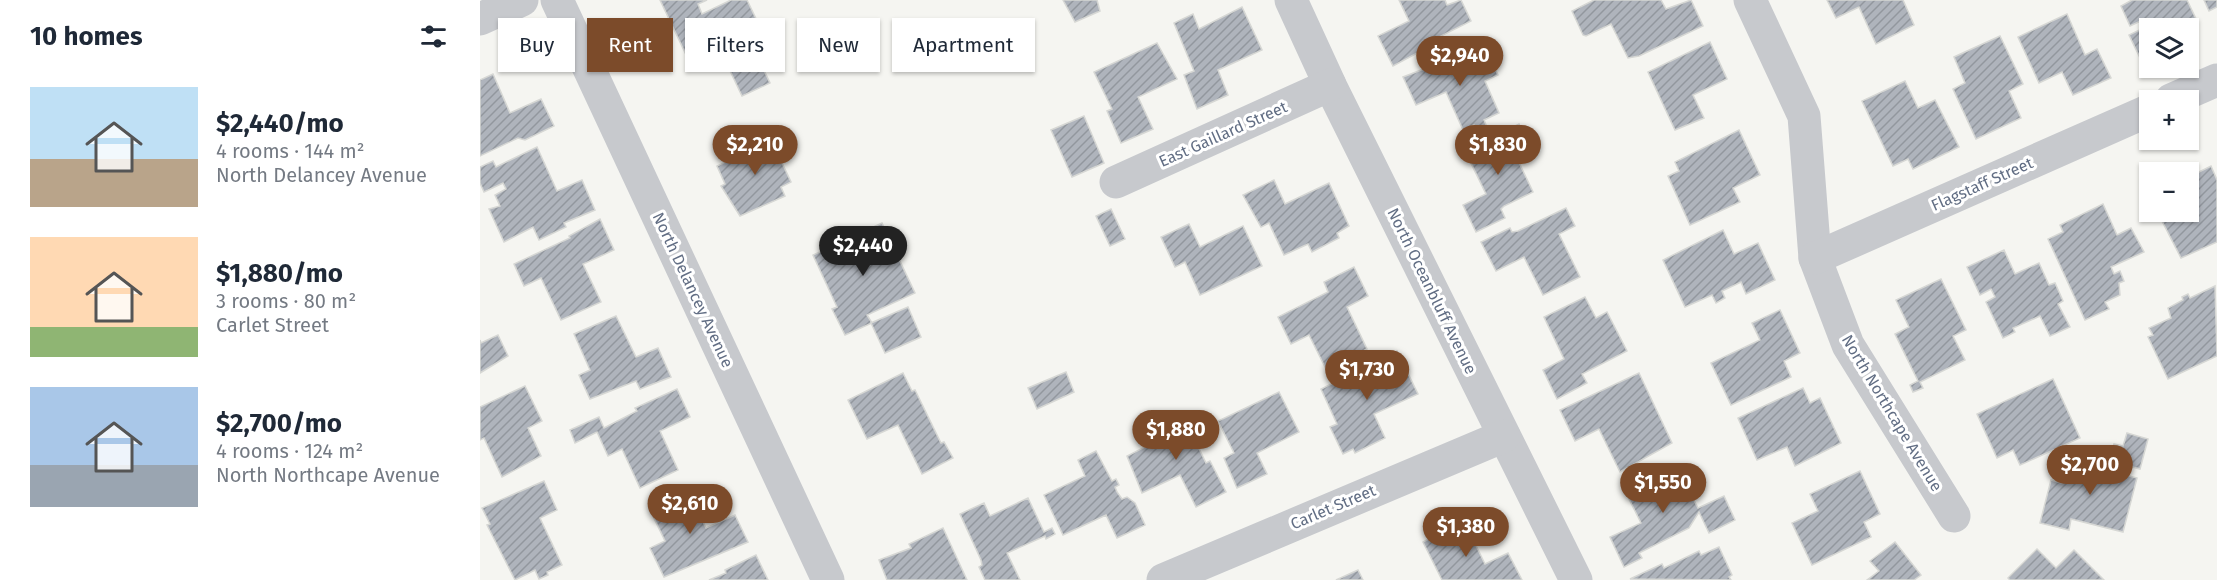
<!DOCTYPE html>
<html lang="en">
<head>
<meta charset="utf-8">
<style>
  :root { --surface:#fff; --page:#f2f2f3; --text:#1f2937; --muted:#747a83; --accent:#7c4b2a }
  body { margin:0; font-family:"Fira Sans",sans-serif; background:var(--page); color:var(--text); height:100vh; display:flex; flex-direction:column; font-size:22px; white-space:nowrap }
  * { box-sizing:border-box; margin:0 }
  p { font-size:20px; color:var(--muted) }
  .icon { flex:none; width:33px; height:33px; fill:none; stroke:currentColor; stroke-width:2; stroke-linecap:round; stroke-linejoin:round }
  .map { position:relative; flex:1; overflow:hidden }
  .details { display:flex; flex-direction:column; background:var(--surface); width:480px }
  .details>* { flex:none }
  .top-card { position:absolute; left:18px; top:18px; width:570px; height:54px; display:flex; gap:12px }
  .fabs { position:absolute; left:1659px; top:18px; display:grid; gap:12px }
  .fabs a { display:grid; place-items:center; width:60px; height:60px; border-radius:0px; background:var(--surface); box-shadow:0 2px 4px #0004; font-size:30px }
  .price { position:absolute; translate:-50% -51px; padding:0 14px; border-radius:21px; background:var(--accent); color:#fff; font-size:20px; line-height:39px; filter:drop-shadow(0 2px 3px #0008) }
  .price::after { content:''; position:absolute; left:50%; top:36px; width:18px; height:14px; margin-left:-9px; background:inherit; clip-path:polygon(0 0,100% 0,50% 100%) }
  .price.active { background:#222; color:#fff }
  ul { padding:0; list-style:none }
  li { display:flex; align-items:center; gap:18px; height:150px; padding:0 30px }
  li span { display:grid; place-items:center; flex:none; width:168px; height:120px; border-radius:0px; color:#555 }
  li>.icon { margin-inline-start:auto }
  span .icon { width:72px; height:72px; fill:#fffc; stroke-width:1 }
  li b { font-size:26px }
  h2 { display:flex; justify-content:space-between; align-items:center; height:72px; padding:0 30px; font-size:26px }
  .pill { padding:0 21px; border-radius:0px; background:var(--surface); box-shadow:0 2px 4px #0004; font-size:21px; line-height:54px }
  .pill.active { background:var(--accent); color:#fff }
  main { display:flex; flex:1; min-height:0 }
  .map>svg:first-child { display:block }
  .building { fill:url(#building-hatch); stroke:#d6d7d4; stroke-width:1.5 }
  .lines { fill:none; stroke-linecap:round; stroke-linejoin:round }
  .minor { stroke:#c7c9cd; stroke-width:33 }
  .labels { text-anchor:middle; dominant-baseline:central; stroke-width:6; stroke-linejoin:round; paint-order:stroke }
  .street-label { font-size:16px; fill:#626e84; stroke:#fff }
</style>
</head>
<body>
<main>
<section class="details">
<h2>10 homes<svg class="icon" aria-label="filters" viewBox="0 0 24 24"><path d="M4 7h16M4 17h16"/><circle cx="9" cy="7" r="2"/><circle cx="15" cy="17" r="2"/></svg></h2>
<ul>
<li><span style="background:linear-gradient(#bfe0f5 60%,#b9a48a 0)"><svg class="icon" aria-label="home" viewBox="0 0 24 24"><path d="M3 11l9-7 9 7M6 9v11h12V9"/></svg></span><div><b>$2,440/mo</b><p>4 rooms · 144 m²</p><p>North Delancey Avenue</p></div></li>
<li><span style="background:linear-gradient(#ffd9b3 75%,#8fb573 0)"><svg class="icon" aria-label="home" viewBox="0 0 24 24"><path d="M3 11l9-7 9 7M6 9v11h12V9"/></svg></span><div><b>$1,880/mo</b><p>3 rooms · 80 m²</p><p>Carlet Street</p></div></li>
<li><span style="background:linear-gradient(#a9c7e8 65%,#9aa5b1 0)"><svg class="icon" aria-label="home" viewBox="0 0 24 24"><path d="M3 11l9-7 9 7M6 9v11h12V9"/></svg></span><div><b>$2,700/mo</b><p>4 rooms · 124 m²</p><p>North Northcape Avenue</p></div></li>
</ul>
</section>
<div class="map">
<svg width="1737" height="580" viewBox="0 0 1737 580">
  <defs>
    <pattern id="building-hatch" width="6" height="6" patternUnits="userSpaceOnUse" patternTransform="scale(1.5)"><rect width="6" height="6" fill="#afb4bc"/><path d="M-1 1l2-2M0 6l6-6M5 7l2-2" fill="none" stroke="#92979e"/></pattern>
  </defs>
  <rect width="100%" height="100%" fill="#f5f5f1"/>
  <g class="building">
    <path d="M180,0h47l-9,4 4,10 29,-14h16l13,27 -71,34z"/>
    <path d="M583,0h34l3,11 -25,11z"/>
    <path d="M919,0h46l2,5 14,-5 10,21 -50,25 2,4 -30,16 -15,-30 31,-15z"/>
    <path d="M1114,0h67l5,9 25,-9 12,26 -64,30 -11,2 -17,-34 -25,12 -3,-1 -11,-24z"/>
    <path d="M1347,0h76l11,25 -38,19 -17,-37 -23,11z"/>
    <path d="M1652,0h55l11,23 -11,5h-37v30l-8,4 -13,-27 19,-9 -3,-7 -15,7 -9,-20z"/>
    <path d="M1724,0h13v7l-8,4z"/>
    <path d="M762,7l20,43 -44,20 10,25 -31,14 -13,-34 10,-4 -20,-48 19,-9 6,15z"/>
    <path d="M1587,14l18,41 12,-6 14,29 -38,17 -11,-23 -23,11 -21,-46z"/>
    <path d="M1520,36l23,48 -14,7 12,27 -45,21 -23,-50 12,-6 -11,-26z"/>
    <path d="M1230,42l17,37 -34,16 11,23 -29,12 -27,-58z"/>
    <path d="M677,43l20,36 -39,18 15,32 -32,14 -14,-32 5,-2 -18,-37z"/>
    <path d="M272,45l18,38 -28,13 -18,-38z"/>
    <path d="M1004,46l14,29 -13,6 14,32 -15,7 5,12 -10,5 -5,-12 -11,5 -17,-38 -30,13 -13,-28z"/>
    <path d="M13,74l17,39 31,-14 13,27 -29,14 -7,-2 -38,18v-76z"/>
    <path d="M1425,81l13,27 17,-8 24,47 -46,22 -5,-10 -15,7 -31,-65z"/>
    <path d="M604,116l20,47 -32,14 -21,-47z"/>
    <path d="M1039,124l11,23 -15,7 18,38 -29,14 -3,3 4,9 -29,14 -13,-27 23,-11 -21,-43z"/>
    <path d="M1259,130l21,45 -27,13 7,14 -50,23 -22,-49 11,-5 -4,-9z"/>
    <path d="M282,131h5l24,51 -10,5 4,9 -45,20 -19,-30 4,-2 -8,-18 32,-15 -4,-8z"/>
    <path d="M57,147l20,44 25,-11 13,30 -31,13 2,4 -27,13 -6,-13 -29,15 -15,-33 11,-3 -5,-11 11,-6 -3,-6 -19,9 -4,-9v-16l13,-6 3,6z"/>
    <path d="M1710,164l5,10 16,-8 6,14v62l-36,16 -20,-39 15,-7h12v-40h-16z"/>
    <path d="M794,180l11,24 44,-21 20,43 -12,7 2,5 -27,14 -4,-8 -24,11 -15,-32 -8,4 -18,-32z"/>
    <path d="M1623,204l14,31 14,-7 13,24 -33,15 3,7 6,-3 4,10 -5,2 1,12 -15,7 4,7 -24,11 -37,-81 15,-7 -3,-7z"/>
    <path d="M1086,208l9,18 -16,8 21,43 -37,18 -19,-38 -28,14 -15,-29 29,-14 2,4 6,-1z"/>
    <path d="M631,209l14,30 -15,7 -14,-30z"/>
    <path d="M120,219l14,31 -31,14 18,38 -40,18 -20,-42 -17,8 -10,-22 56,-26 -1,-2z"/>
    <path d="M402,223l33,70 -48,22 5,8 -27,12 -13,-26 5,-2 -24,-52z"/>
    <path d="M709,224l11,23 43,-21 19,40 -62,29 -15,-33 -10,5 -14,-30z"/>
    <path d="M1243,230l11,24 24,-11 17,37 -29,14 -5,-12 -19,9 3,7 -9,5 -4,-8 -27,12 -22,-47z"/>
    <path d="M1524,250l11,24 24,-11 10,22 6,-2 8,18 -5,3 12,23 -20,9 -10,-20 -27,12 2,4 -12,6 -17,-36 9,-5 -4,-8 -11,6 -13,-28z"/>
    <path d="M874,267l14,29 -21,11 20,42 -41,20 -17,-34 -18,9 -13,-27 50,-25 -4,-10z"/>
    <path d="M1461,279l25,51 -13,6 12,24 -45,22 3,6 -10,4 -3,-7 8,-4 -23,-47 14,-7 -13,-27z"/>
    <path d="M1735,286l2,70 -49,23 -20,-42 5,-2 -4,-7 22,-10 -3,-10 15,-8 -1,-3 6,-3 2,4z"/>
    <path d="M1105,297l11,21 11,-6 20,39 -45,23 5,9 -30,16 -14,-29 21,-11 -20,-42z"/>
    <path d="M428,307l13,30 -36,16 -14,-30z"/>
    <path d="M1300,310l20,43 -16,8 7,16 -60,28 -20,-42 49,-23 -8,-17z"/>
    <path d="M136,316l20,41 22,-9 13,29 -31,12 -4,-8 -46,18 -11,-24 11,-5 -16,-36z"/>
    <path d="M18,335l10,21 -28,17v-33l1,3z"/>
    <path d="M917,351l21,43 -44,20 11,24 -30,15 -2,-4 -10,5 -13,-27 7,-3 -16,-35z"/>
    <path d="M586,372l8,20 -37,17 -9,-21z"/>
    <path d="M423,373l9,18 3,-1 26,53 3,-1 9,16 -31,16 -24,-49 -31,14 -19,-39z"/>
    <path d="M1159,373l33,70 -52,29 -21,-43 -24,12 -15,-31z"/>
    <path d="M1573,379l27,59 -60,27 -7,-15 -16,8 -20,-44z"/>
    <path d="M45,386l17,35 -14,7 13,28 -39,21 -18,-39 -4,2v-33z"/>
    <path d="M1323,388l7,15 10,-5 21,45 -46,23 -8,-19 -30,13 -19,-42z"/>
    <path d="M197,389l13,28 -30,14 18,39 -38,18 -18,-39 -14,7 -11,-24 -22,11 -5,-13 29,-13 5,11 33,-17 -2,-3z"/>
    <path d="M799,392l20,40 -42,21 10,21 -30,14 -13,-30 10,-5 -16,-32z"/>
    <path d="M701,411l25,52 4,-2 16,31 -30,15 -16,-32 -38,18 -15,-37 26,-13 -7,-14z"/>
    <path d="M1647,433l21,6 -8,30 -30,-8 4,-17 9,2z"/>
    <path d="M616,451l16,30 4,-2 3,6 -4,2 2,5 5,7 5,-2 8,6 10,22 -28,13 -11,-23 -43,20 -19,-40 41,-19 -7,-16z"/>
    <path d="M1609,451l21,5 -4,14 31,8 -14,54 -52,-13 -2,11 -29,-7 11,-43 11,3 6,-23 18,5z"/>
    <path d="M1175,464l15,26 15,-7 13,25 26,-12 11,24 -26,13 -10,-21 -10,16 -50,25 3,5 -18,9 -14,-30 31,-14 -20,-40z"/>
    <path d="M1380,471l20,43 -16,8 7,15 -59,28 -20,-42 26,-12 -8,-17z"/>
    <path d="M64,481l13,29 -17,8 22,47 -15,7 1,3 -9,4 -4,-9 -20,10 -28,-55 3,-1 -8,-16z"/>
    <path d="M208,489l18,39 29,-13 13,27 -84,35 -14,-29 15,-7 -16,-33z"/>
    <path d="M548,498l16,34 8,-4 3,6 -9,5 -1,-3 -38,17 13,27h-35l-6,-13 3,-2 -1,-5 -21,-46 24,-11 6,13z"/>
    <path d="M980,522l4,7 3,-2 18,37 23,-11 14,27h-80l-19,-38z"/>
    <path d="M463,528l24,52h-80l-8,-20 32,-12 -2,-4z"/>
    <path d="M1415,542l26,33 -7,5h-47l12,-9 -9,-10z"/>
    <path d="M1239,547l13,28 -3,2 2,3 -101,-1 32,-15 2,4 35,-17 2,4z"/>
    <path d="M1557,549l19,19 18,-18 30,30h-94l-2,-2z"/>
    <path d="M276,555l12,25h-59l17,-7 -1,-3z"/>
    <path d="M878,570l5,10h-27z"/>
  </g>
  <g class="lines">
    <g class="minor">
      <path d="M77,0l271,580"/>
      <path d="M811,0l39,85 246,495"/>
      <path d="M1270,0l54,116 11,142 33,87 106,171"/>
      <path d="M0,19l42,-19"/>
      <path d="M1691,100l46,-20"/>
      <path d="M636,182l214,-97"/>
      <path d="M1335,258l335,-148"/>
      <path d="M683,580l341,-144"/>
    </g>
  </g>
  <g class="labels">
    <g class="street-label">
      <text transform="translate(743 134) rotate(-24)">East Gaillard Street</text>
      <text transform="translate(1502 184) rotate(-24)">Flagstaff Street</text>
      <text transform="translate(213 290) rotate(65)">North Delancey Avenue</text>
      <text transform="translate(952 291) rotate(64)">North Oceanbluff Avenue</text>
      <text transform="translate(1412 413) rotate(59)">North Northcape Avenue</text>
      <text transform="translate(853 507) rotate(-23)">Carlet Street</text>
    </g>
  </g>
</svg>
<div class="fabs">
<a><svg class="icon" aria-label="layers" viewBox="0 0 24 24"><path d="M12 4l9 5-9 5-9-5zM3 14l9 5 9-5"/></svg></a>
<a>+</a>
<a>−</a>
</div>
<b class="price" style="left:980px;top:87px">$2,940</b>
<b class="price" style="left:275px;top:176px">$2,210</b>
<b class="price" style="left:1018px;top:176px">$1,830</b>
<b class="price active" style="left:383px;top:277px">$2,440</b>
<b class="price" style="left:887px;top:401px">$1,730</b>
<b class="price" style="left:696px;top:461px">$1,880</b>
<b class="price" style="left:1610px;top:496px">$2,700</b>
<b class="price" style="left:1183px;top:514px">$1,550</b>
<b class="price" style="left:210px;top:535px">$2,610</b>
<b class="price" style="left:986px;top:558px">$1,380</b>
<div class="top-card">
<a class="pill">Buy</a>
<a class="pill active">Rent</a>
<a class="pill">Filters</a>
<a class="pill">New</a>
<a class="pill">Apartment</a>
</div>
</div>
</main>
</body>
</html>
